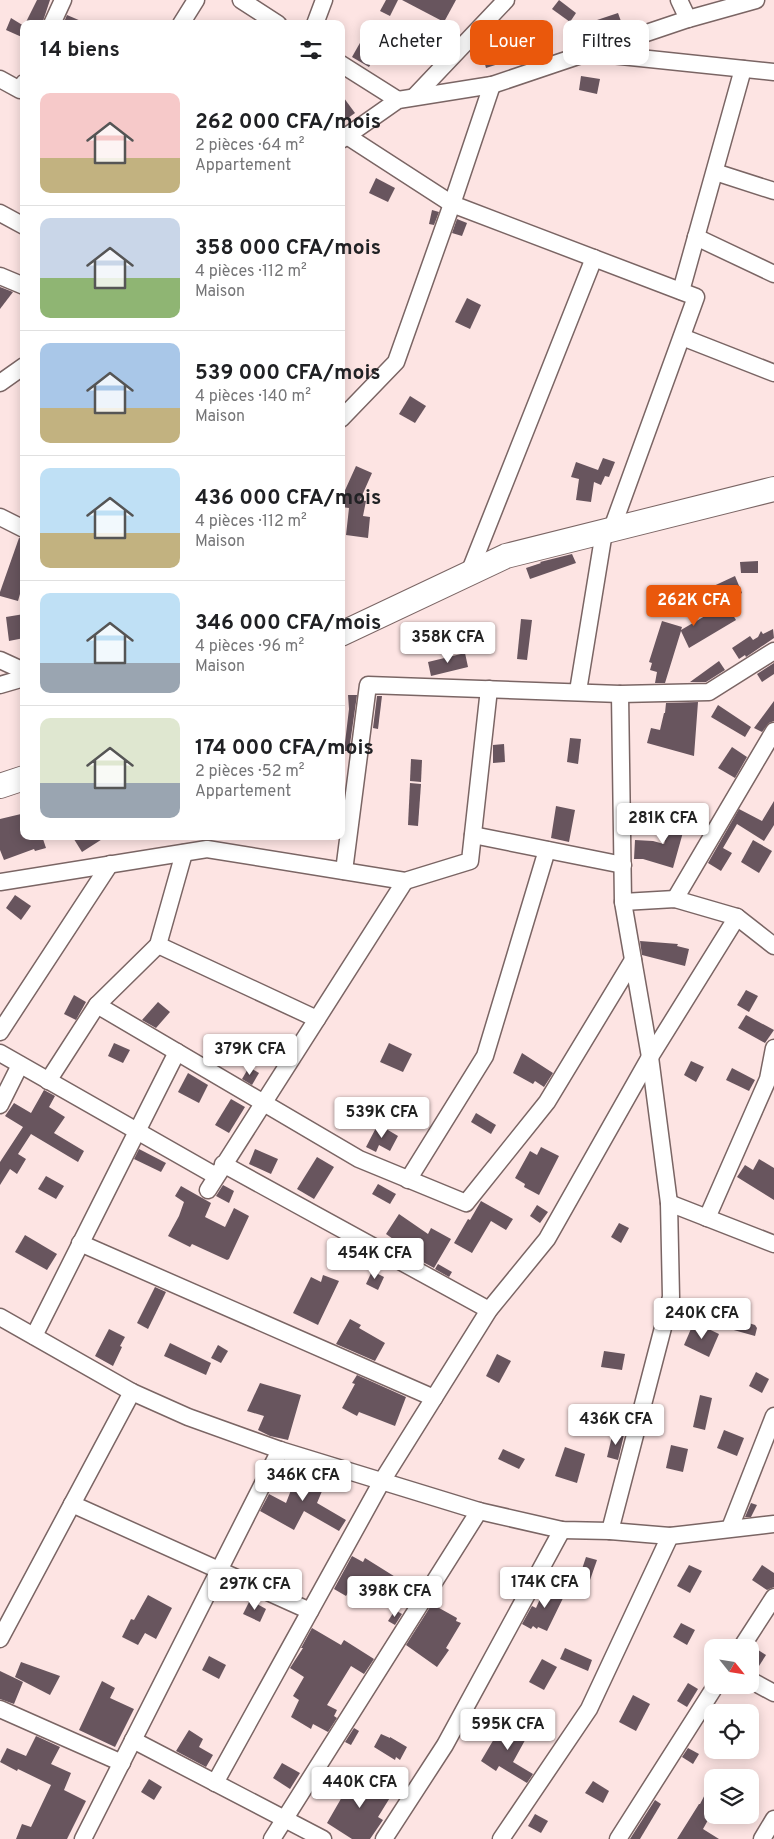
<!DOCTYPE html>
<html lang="fr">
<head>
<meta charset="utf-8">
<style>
  :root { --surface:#fff; --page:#f6f6f6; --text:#202124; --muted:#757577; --line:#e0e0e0; --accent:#ea580c }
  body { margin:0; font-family:Overpass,sans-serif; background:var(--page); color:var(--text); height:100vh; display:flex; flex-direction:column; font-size:19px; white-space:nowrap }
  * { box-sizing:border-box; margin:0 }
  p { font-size:16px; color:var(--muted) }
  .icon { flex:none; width:28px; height:28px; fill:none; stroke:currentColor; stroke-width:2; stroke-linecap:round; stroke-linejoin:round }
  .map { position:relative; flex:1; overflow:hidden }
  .panel { position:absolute; left:20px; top:20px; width:325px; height:820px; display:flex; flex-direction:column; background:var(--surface); border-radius:10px; box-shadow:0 2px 12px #0003 }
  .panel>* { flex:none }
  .top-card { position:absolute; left:360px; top:20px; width:339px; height:45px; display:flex; gap:10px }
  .needle { width:32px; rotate:120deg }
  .fabs { position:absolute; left:704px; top:1639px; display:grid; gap:10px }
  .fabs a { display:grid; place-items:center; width:55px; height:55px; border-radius:10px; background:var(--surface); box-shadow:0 2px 12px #0003; font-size:25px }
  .price { position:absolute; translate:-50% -42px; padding:0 11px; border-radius:5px; background:#fff; color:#222; font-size:16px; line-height:32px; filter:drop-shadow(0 1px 2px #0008) }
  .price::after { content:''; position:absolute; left:50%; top:30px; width:15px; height:11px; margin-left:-8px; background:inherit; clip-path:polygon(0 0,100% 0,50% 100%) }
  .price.current { background:var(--accent); color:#fff }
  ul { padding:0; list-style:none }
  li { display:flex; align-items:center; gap:15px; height:125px; padding:0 20px }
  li+li { border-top:1px solid var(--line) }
  li span { display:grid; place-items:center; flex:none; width:140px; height:100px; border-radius:10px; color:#555 }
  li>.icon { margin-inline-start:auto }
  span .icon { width:60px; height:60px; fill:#fffc; stroke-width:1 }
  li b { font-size:21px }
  h2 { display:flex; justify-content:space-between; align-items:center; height:60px; padding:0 20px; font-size:21px }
  .tag { padding:0 18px; border-radius:10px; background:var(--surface); box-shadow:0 2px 12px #0003; font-size:18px; line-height:45px }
  .tag.current { background:var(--accent); color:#fff }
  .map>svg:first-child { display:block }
  .building { fill:#68555e }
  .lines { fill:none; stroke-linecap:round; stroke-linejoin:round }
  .street-casing { stroke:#7a6564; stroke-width:19 }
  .secondary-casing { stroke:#7a6564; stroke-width:26 }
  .street { stroke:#fff; stroke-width:16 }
  .secondary { stroke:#fff; stroke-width:24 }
</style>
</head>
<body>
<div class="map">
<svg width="774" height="1839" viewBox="0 0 774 1839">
  <rect width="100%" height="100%" fill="#fde4e3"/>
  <g class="building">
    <path d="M37,0h13l-8,24h-17z"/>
    <path d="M386,0h12l-8,16 -10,-5z"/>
    <path d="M402,0h54l-12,22z"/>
    <path d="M559,0l17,13 -6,9 -18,-13z"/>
    <path d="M618,13l4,11 -31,11 -3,-12z"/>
    <path d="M67,15l21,9h-25z"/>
    <path d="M11,18l13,8v12l-18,-8z"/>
    <path d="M365,34l18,10 -14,23 -17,-10z"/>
    <path d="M502,37l9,23 -25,8 -5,-18 10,-3 -2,-5z"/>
    <path d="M581,76l19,3 -3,15 -18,-4z"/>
    <path d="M341,94l14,19 -14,10z"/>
    <path d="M376,178l19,10 -7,14 -19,-9z"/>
    <path d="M432,210l7,2 -5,13 -5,-1z"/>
    <path d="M457,219l10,4 -5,13 -10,-3z"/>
    <path d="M0,287l13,5 -13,17z"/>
    <path d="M467,298l14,7 -11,24 -15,-7z"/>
    <path d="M410,396l16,10 -11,17 -16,-9z"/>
    <path d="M603,458l12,4 -6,15 -4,-1 -4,9 -7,-3 -3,20 -15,-2 3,-21 -8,-2 5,-15 22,8z"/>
    <path d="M356,466l16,7 -12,27 6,1 -3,15 7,1 -2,21 -22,-3 3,-27 -8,-1v-8z"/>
    <path d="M19,538l5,1v41l-6,21 -18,-5v-4z"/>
    <path d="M572,554l4,9 -46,16 -4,-11 15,-5 -1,-1z"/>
    <path d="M758,561v12h-17l-1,-11z"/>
    <path d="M735,576l7,17 -17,9 11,18 -47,28 -8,-17 -16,52h-10l2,-11 -7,-2 2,-7 -3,-1 13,-41 20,6 -1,3 29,-17 -5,-23z"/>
    <path d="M24,614v24l-15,3 -3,-24z"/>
    <path d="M521,619l11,1 -5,40 -10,-1z"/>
    <path d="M773,629l1,9 -28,19 -1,-2 -6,4 -7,-11 18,-12 3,4 5,-3 3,-6 2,3z"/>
    <path d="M465,653l3,14 -37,9 -3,-14z"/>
    <path d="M719,661l6,9 -19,12h-16z"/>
    <path d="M774,663v11l-12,8 -5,-8z"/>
    <path d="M348,695h9l-8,56h-5l5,-42z"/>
    <path d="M377,696h5l-4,33 -5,-1z"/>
    <path d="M774,701v20l-5,2 -7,9 -8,-4z"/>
    <path d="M698,702l-4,54 -47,-13 4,-15 9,2 4,-17h1l1,-10z"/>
    <path d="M718,705l33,22 -6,10 -34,-20z"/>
    <path d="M570,738l11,1 -3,25 -11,-2z"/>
    <path d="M504,744l1,18 -12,1v-18z"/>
    <path d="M732,747l15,10 -12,21 -17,-10z"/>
    <path d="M411,759l11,1 -1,22 -11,-1z"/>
    <path d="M410,783l11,1 -3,42 -10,-1z"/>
    <path d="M774,801v24l-10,16 -27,-17 -14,24 9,5 -11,18 -13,-8 31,-54 23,12z"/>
    <path d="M556,806l19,4 -6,32 -18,-4z"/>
    <path d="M21,814l3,12v10h18l4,12 -11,3 -1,-2 -30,11 -4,-10v-31z"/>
    <path d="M673,814l14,4 -14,50 -30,-9h-9l1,-19 18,1 11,3z"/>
    <path d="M72,836h35l-25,16z"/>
    <path d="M753,840l19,11 -13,22 -18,-11z"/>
    <path d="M15,895l16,11 -10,14 -15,-12z"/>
    <path d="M640,941l38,3 -1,2 12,3 -4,17 -43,-11z"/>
    <path d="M746,990l12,6 -9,16 -12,-7z"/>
    <path d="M74,995l12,7 -10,18 -12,-6z"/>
    <path d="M158,1002l12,10 -14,16 -14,-8z"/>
    <path d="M746,1015l28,15 -9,13 -27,-15z"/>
    <path d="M114,1043l16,7 -7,13 -15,-7z"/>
    <path d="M389,1043l23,11 -9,18 -23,-10z"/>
    <path d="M522,1053l31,20 -9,14 -9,-6 -2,3 -20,-11z"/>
    <path d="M691,1061l13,6 -8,15 -12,-7z"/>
    <path d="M249,1067l10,6 -7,12 -10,-6z"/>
    <path d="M732,1068l23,12 -6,11 -23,-11z"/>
    <path d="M188,1073l20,12 -9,18 -21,-11z"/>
    <path d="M44,1090l11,6 -6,11 16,10 -11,16 30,18 -6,11 -47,-28 -13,20 8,5 -9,15 -7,-5 -10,16v-23l23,-35 -18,-11 9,-13 17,10z"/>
    <path d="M231,1099l14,8 -16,26 -14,-8z"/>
    <path d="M476,1113l20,12 -5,9 -20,-12z"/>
    <path d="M378,1124l20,12 -8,15 -11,-6 -3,7 -10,-5z"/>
    <path d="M541,1147l18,9 -20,39 -15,-8 1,-3 -10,-6 15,-27 7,4z"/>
    <path d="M139,1149l27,14 -5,9 -27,-13z"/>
    <path d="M255,1149l23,10 -7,15 -22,-10z"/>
    <path d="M317,1157l17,10 -20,32 -17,-10z"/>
    <path d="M759,1159l15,9v32l-37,-23 8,-12 8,5z"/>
    <path d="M46,1176l18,10 -8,13 -18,-10z"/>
    <path d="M378,1184l18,10 -6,10 -18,-10z"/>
    <path d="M223,1185l11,6 -5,12 -13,-7z"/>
    <path d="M181,1186l30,17 -6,14 20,10 9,-19 15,8 -20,43 -2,1 -35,-16 -2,3 -22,-11 11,-20 5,-14 -9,-6z"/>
    <path d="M481,1201l32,18 -7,11 -15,-9 -19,32 -18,-10 14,-24 2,1z"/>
    <path d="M537,1205l11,7 -8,11 -10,-7z"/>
    <path d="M399,1214l29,20 3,-6 20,11 -17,29 -11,-6 1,-1 -38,-27z"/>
    <path d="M619,1223l10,5 -8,15 -10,-6z"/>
    <path d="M25,1235l32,19 -10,16 -32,-18z"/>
    <path d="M438,1264l14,8 -3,5 -14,-8z"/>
    <path d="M372,1271l12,6 -6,13 -12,-6z"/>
    <path d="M323,1275l16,6 -21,44 -25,-12 18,-36 10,5z"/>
    <path d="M155,1287l11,5 -18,37 -11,-6z"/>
    <path d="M726,1316l29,9 2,3 -2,8 -32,-9z"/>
    <path d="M350,1319l11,6 -2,3 26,15 -10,18 -39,-17z"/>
    <path d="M694,1322l25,12 -10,23 -25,-12z"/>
    <path d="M109,1329l16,8 -5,9 2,1 -9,19 -18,-10z"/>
    <path d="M170,1343l41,20 -5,12 -42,-19z"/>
    <path d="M218,1345l10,6 -7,12 -10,-5z"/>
    <path d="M604,1351l21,3 -3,16 -21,-3z"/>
    <path d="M497,1354l14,7 -12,22 -13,-7z"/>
    <path d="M756,1372l13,7 -7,14 -13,-7z"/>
    <path d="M357,1375l49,22 -11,29 -36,-14 -2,4 -15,-8 13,-24 -3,-1z"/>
    <path d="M260,1383l41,12 -13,45 -18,-4 -12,-6 6,-14 -17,-5z"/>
    <path d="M700,1395l12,3 -7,32 -12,-3z"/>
    <path d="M724,1430l20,8 -7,18 -20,-8z"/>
    <path d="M613,1432l11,3 -6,25 -11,-3z"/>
    <path d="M671,1445l17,4 -5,23 -17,-4z"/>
    <path d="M565,1447l20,7 -8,29 -22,-7z"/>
    <path d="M503,1449l22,10 -6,10 -21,-10z"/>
    <path d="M300,1467l28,10 -11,26 29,17 -7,11 -35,-20 -10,19 -34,-19 9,-17 17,9z"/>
    <path d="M751,1503l6,2 -6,12h-6z"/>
    <path d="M352,1556l11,6 2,-4 32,20 -7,14 -12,-6 -4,7 -19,-12 -9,15 -12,-7z"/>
    <path d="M586,1557l11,3 -7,20 -10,-5z"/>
    <path d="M689,1565l13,6 -12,22 -13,-7z"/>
    <path d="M762,1565l12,8v14l-7,3 -15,-10z"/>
    <path d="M547,1583l19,9 -19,39 -9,-4 -1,2 -4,-3 -2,3 -9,-5 10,-18 4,2z"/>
    <path d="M148,1595l24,13 -16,31 -11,-6 -7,12 -16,-8 9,-18 3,1z"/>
    <path d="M250,1600l16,9 -6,13 -17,-8z"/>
    <path d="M432,1604l25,14 -1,3 5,2 -15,25 3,2 -12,17 -31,-22z"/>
    <path d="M395,1610l7,4 -7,11 -7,-4z"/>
    <path d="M681,1623l14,7 -8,15 -14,-8z"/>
    <path d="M312,1628l29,17 3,-5 30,19 -10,15 -13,-8 -24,39 10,5 -3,6 3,2 -9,14 -15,-8 -2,5 -20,-12 8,-17 -6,-4 11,-19 -14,-9 13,-20h-2z"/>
    <path d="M565,1648l27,12 -4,11 -28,-12z"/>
    <path d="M755,1648l11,7 -7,11 -9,-6v-5z"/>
    <path d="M209,1656l17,9 -7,14 -17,-9z"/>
    <path d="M542,1659l15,8 -13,23 -15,-8z"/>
    <path d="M21,1662l39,14 -10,19 -35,-18z"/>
    <path d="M0,1671l23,11 -9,22 -14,-5z"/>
    <path d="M102,1681l13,7 -5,10 24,11 -19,38 -36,-17z"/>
    <path d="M688,1683l10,6 -11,18 -10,-6z"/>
    <path d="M633,1695l17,9 -14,27 -17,-9z"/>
    <path d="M504,1722l3,2 1,-2 21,11 -16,29 20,12 -6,9 -28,-17 -3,5 -15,-10z"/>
    <path d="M354,1728l5,3 -8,14 -6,-3z"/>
    <path d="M189,1730l14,9 -4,8 14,8 -7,12 -30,-16z"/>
    <path d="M381,1734l9,4v-1l17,10 -7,13 -4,-3 -1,3 -21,-13z"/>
    <path d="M36,1736l24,11 -9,17 20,9 -7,17 22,11 -19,38h-51l6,-15 9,3 20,-42 -33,-16 -1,2 -17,-9 7,-14 19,8z"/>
    <path d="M688,1748l11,6 -6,10 -11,-7z"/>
    <path d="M282,1763l18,10 -10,16 -17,-11z"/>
    <path d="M357,1771l22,13 -2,3 14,9 -13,21 5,3 -13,19h-18l-25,-16z"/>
    <path d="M149,1779l13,8 -8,13 -13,-8z"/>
    <path d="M593,1781l16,10 -6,12 -18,-10z"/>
    <path d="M712,1781v32l-9,16 16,10h-42l22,-35h1z"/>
    <path d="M655,1800l6,4 -21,35h-10z"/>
    <path d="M535,1814l13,7 -7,12 -13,-7z"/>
  </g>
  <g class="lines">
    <defs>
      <g id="street">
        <path d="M241,0l37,24"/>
        <path d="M679,0l9,19"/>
        <path d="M52,24l11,-24"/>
        <path d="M181,24l15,-24"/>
        <path d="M315,24l9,-24"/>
        <path d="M592,53l182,19"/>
        <path d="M341,64l57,36"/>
        <path d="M0,79l20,11 4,-7"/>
        <path d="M414,97l92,-97"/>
        <path d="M347,136l105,68 244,93 -85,234"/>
        <path d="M341,140l57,-40 94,-15 196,-66 68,-19"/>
        <path d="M715,172l59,19"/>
        <path d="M0,213l24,13"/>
        <path d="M696,237l78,37"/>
        <path d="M0,276l24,10"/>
        <path d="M681,291l62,-222"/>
        <path d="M682,337l92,36"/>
        <path d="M0,383l24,-17"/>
        <path d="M341,419l55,-57 56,-158 40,-119"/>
        <path d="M0,517l24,12"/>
        <path d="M469,573l125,-315"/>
        <path d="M0,660l24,11"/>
        <path d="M0,685l24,-7"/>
        <path d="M578,691l26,-159"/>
        <path d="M473,835l150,30"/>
        <path d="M344,871l24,-186 252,9 89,-2 65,-41"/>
        <path d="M0,882l207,-33 198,32 65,-20 19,-172"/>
        <path d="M675,899l99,-168"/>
        <path d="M623,902l52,-3 62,18 37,29"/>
        <path d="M158,945l159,74"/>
        <path d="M97,1005l262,154 107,44 81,-101 86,-142"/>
        <path d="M0,1032l110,-168"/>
        <path d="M0,1053l216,123"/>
        <path d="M48,1081l49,-76 61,-60 26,-92"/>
        <path d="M0,1105l20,-40"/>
        <path d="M223,1164l266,146"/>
        <path d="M408,1180l77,-124 62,-206"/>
        <path d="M208,1190l197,-309"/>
        <path d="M669,1203l105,41"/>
        <path d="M707,1218l61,-139 6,-31"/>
        <path d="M80,1243l354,155"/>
        <path d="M0,1317l132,75 56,25 92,33 199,61 83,19 48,1 60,5 104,-12"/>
        <path d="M34,1336l143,-284"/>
        <path d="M72,1504l238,107"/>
        <path d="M730,1528l44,-112"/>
        <path d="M610,1531l61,-234 -2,-94 -19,-146 -27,-155 -3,-208"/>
        <path d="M0,1639l132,-247"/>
        <path d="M741,1648l33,-51"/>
        <path d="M750,1680l24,13"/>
        <path d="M0,1709l122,54"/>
        <path d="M133,1740l190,99"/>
        <path d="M215,1783l167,-302 107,-171 58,-71 103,-182 87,-140"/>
        <path d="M83,1839l197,-389"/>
        <path d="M272,1839l207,-328"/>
        <path d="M384,1839l61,-94 117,-215"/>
        <path d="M501,1839l88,-130 81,-173"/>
        <path d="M618,1839l98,-154"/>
        <path d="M762,1839l12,-20"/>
      </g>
      <g id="secondary">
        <path d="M341,634l165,-78 268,-67"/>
        <path d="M0,786l24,-8"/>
      </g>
    </defs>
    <use href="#street" class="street-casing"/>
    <use href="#secondary" class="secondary-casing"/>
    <use href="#street" class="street"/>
    <use href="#secondary" class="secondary"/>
  </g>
</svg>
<div class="fabs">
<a><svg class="needle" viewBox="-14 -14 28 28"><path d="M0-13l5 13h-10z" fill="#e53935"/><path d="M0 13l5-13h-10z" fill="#757577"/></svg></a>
<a><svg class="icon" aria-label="locate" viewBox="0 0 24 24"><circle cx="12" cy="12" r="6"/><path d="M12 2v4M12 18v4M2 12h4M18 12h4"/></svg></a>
<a><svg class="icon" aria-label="layers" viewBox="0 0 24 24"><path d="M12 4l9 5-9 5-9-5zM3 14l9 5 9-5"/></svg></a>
</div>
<b class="price current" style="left:694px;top:627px">262K CFA</b>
<b class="price" style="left:448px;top:664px">358K CFA</b>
<b class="price" style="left:663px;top:845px">281K CFA</b>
<b class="price" style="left:250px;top:1076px">379K CFA</b>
<b class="price" style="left:382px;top:1139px">539K CFA</b>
<b class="price" style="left:375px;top:1280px">454K CFA</b>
<b class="price" style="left:702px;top:1340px">240K CFA</b>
<b class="price" style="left:616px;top:1446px">436K CFA</b>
<b class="price" style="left:303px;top:1502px">346K CFA</b>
<b class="price" style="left:545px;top:1609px">174K CFA</b>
<b class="price" style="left:255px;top:1611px">297K CFA</b>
<b class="price" style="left:395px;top:1618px">398K CFA</b>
<b class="price" style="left:508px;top:1751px">595K CFA</b>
<b class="price" style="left:360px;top:1809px">440K CFA</b>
<div class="top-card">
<a class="tag">Acheter</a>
<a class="tag current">Louer</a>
<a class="tag">Filtres</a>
</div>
<section class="panel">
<h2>14 biens<svg class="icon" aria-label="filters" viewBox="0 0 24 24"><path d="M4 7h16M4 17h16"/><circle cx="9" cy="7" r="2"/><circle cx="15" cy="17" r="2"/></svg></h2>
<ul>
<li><span style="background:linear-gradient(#f6c9c9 65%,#c2b280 0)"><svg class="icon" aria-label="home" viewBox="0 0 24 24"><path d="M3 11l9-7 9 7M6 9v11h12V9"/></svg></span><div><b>262 000 CFA/mois</b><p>2 pièces · 64 m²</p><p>Appartement</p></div></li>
<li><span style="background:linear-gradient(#c9d6e8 60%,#8fb573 0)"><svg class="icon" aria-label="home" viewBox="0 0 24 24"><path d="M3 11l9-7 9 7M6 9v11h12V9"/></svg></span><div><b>358 000 CFA/mois</b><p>4 pièces · 112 m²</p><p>Maison</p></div></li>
<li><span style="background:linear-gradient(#a9c7e8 65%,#c2b280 0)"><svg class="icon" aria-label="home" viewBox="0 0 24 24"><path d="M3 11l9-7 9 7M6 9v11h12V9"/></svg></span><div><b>539 000 CFA/mois</b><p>4 pièces · 140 m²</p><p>Maison</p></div></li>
<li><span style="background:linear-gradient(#bfe0f5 65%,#c2b280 0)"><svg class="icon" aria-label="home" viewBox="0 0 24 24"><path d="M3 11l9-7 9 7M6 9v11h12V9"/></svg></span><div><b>436 000 CFA/mois</b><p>4 pièces · 112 m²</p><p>Maison</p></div></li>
<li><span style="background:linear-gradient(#bfe0f5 70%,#9aa5b1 0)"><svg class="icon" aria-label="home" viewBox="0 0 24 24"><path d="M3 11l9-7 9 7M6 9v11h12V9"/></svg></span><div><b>346 000 CFA/mois</b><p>4 pièces · 96 m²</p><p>Maison</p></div></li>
<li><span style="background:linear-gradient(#dfe7d0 65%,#9aa5b1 0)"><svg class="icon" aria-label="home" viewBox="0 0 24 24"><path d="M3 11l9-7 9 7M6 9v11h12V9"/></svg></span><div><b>174 000 CFA/mois</b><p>2 pièces · 52 m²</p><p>Appartement</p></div></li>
</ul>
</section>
</div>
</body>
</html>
